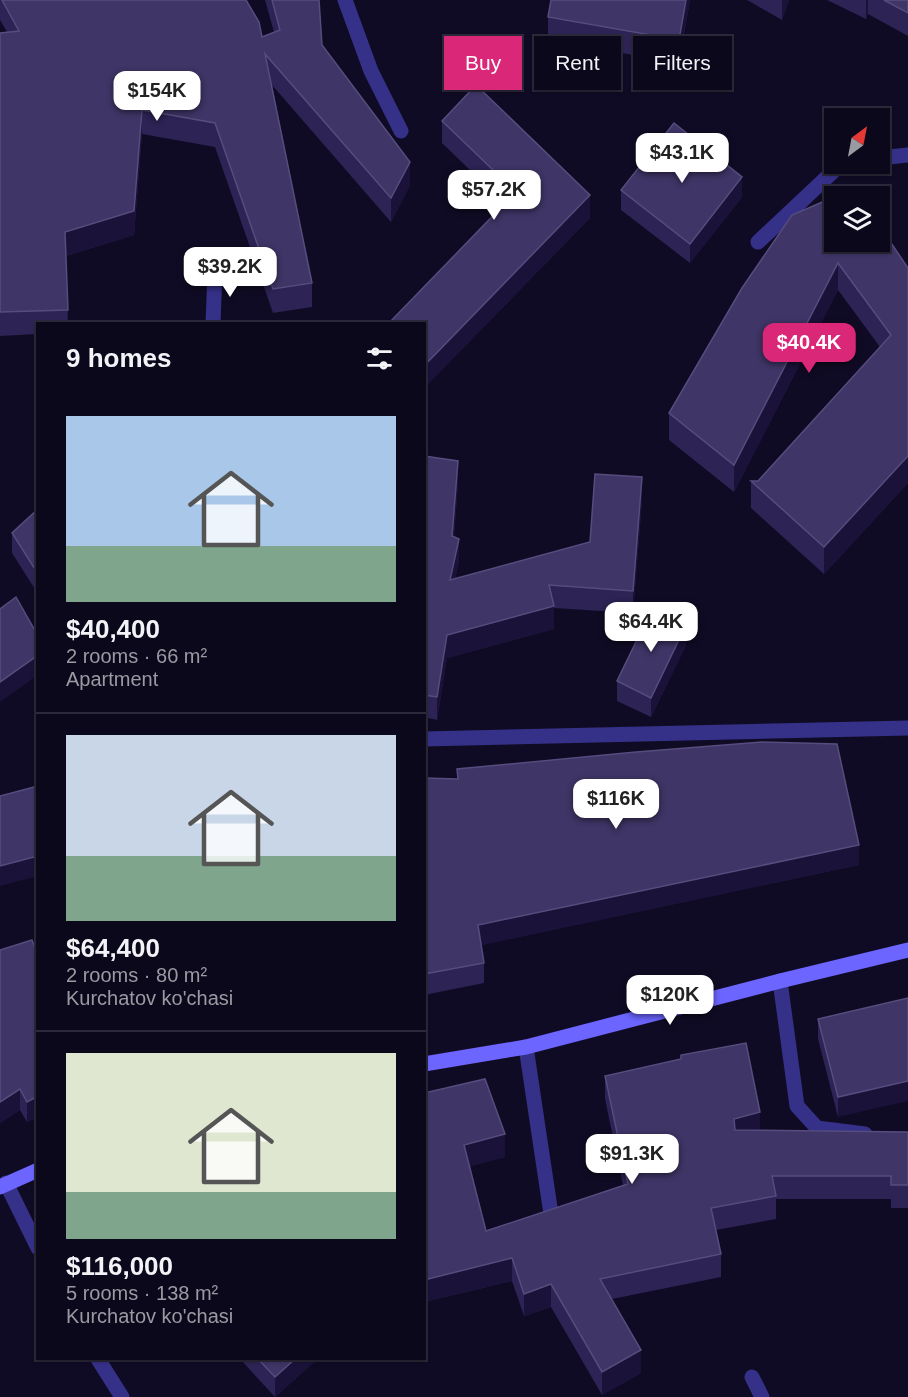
<!DOCTYPE html>
<html lang="en">
<head>
<meta charset="utf-8">
<style>
  :root { --surface:#0c081b; --page:#1a1628; --text:#f1f3f6; --muted:#9a9aa3; --line:#2c293a; --accent:#db2777 }
  body { margin:0; font-family:Helvetica,sans-serif; background:var(--page); color:var(--text); height:100vh; display:flex; flex-direction:column; font-size:22px; white-space:nowrap }
  * { box-sizing:border-box; margin:0 }
  p { font-size:20px; color:var(--muted) }
  .icon { flex:none; width:33px; height:33px; fill:none; stroke:currentColor; stroke-width:2; stroke-linecap:round; stroke-linejoin:round }
  .map { position:relative; flex:1; overflow:hidden }
  .details { position:absolute; left:36px; top:322px; width:390px; height:1038px; display:flex; flex-direction:column; background:var(--surface); border-radius:0px; box-shadow:0 2px 4px #0004,0 0 0 2px var(--line) }
  .details>* { flex:none }
  .banner { position:absolute; left:444px; top:36px; width:374px; height:54px; display:flex; gap:12px }
  .needle { width:39px; rotate:32deg }
  .controls { position:absolute; left:824px; top:108px; display:grid; gap:12px }
  .controls a { display:grid; place-items:center; width:66px; height:66px; border-radius:0px; background:var(--surface); box-shadow:0 2px 4px #0004,0 0 0 2px var(--line); font-size:30px }
  .price { position:absolute; translate:-50% -51px; padding:0 14px; border-radius:12px; background:#fff; color:#222; font-size:20px; line-height:39px; filter:drop-shadow(0 2px 3px #0008) }
  .price::after { content:''; position:absolute; left:50%; top:36px; width:18px; height:14px; margin-left:-9px; background:inherit; clip-path:polygon(0 0,100% 0,50% 100%) }
  .price.current { background:var(--accent); color:#fff }
  ul { padding:0; list-style:none }
  li { display:grid; align-content:center; gap:12px; height:318px; padding:0 30px }
  li+li { border-top:2px solid var(--line) }
  li span { display:grid; place-items:center; height:186px; border-radius:0px; color:#555 }
  li>.icon { margin-inline-start:auto }
  span .icon { width:108px; height:108px; fill:#fffc; stroke-width:1 }
  li b { font-size:26px }
  h2 { display:flex; justify-content:space-between; align-items:center; height:72px; padding:0 30px; font-size:26px }
  .pill { padding:0 21px; border-radius:0px; background:var(--surface); box-shadow:0 2px 4px #0004,0 0 0 2px var(--line); font-size:21px; line-height:54px }
  .pill.current { background:var(--accent); color:#fff }
  .map>svg:first-child { display:block }
  .lines { fill:none; stroke-linecap:round; stroke-linejoin:round }
  .service { stroke:#363188; stroke-width:15 }
  .minor { stroke:#363188; stroke-width:15 }
  .secondary { stroke:#6c65ff; stroke-width:15 }
  .wall { fill:#2d2354 }
  .shaded-wall { fill:#1a1239 }
  .building { fill:#3f3566; stroke:#564d7e; stroke-width:1.5 }
</style>
</head>
<body>
<div class="map">
<svg width="908" height="1397" viewBox="0 0 908 1397">
  <rect width="100%" height="100%" fill="#100b24"/>
  <g class="lines">
    <g class="service">
      <path d="M345,0l26,71 30,60"/>
      <path d="M879,158l29,-3"/>
      <path d="M758,242l83,-78"/>
      <path d="M780,981l17,125 20,22 48,6"/>
      <path d="M526,1047l25,167"/>
      <path d="M6,1183l32,65"/>
      <path d="M98,1359l24,38"/>
      <path d="M752,1377l10,20"/>
    </g>
    <g class="minor">
      <path d="M213,324l2,-53"/>
      <path d="M424,739l484,-11"/>
    </g>
    <g class="secondary">
      <path d="M424,1064l102,-17 254,-66 128,-31"/>
      <path d="M0,1187l38,-17"/>
    </g>
  </g>
  <g class="wall">
    <path d="M0,0h246l16,37 12,-5 -9,-32h54l3,45 88,140 -19,37 -119,-137 40,198v24l-39,6 -58,-166 -73,-13 -8,101 -68,21 2,68h-30v10l-38,2v-303l7,-1 -7,-12z"/>
    <path d="M690,0l-11,63 -131,-23v-23z"/>
    <path d="M747,0h42l-7,20z"/>
    <path d="M827,0h81v36l-40,-22 -2,5z"/>
    <path d="M442,121l148,97 -166,170v-64l81,-120 -63,-61z"/>
    <path d="M621,190l121,7 -52,66 -69,-53z"/>
    <path d="M879,225l29,258 -84,91 -73,-66v-27h7l122,-134 -42,-57 -104,202 -65,-52v-27z"/>
    <path d="M424,456l34,27 -4,54 5,25 -4,17 135,-37 52,-42 -9,113 -79,-5v21l-107,29 -10,62 -13,-3z"/>
    <path d="M38,509v85l-26,-41v-20z"/>
    <path d="M686,645l-35,72 -34,-16v-20z"/>
    <path d="M457,769l402,96 -378,80 3,18v20l-60,12v-217l33,1z"/>
    <path d="M38,956v161l-11,5 -7,-12 -20,13z"/>
    <path d="M908,998l-70,119 -20,-78v-20z"/>
    <path d="M681,1055l79,75 148,2v76h-17v-9h-115v20l-60,11 5,24v23l-109,22 29,74 -39,22 -51,-88 -27,9 -12,-35 -88,21v-209l81,64 -35,9 16,65 137,-46 -18,-86v-23l76,-16z"/>
    <path d="M240,1359h75v2l-40,36z"/>
  </g>
  <g class="shaded-wall">
    <path d="M686,0h4l-11,63v-23z"/>
    <path d="M782,0h7l-7,20z"/>
    <path d="M866,0h2v14l-2,5z"/>
    <path d="M142,110v24l-8,101 -69,21v-24z"/>
    <path d="M410,162v23l-19,37v-24z"/>
    <path d="M742,177v20l-52,66v-19z"/>
    <path d="M590,195v23l-166,170v-22z"/>
    <path d="M838,263v27l-104,202v-27z"/>
    <path d="M908,456v27l-84,91v-27z"/>
    <path d="M458,461v22l-6,75v-22z"/>
    <path d="M642,477v23l-9,113v-22z"/>
    <path d="M459,539v23l-9,41v-23z"/>
    <path d="M554,606v23l-107,29 -10,62v-23l10,-62z"/>
    <path d="M686,625v20l-35,72v-19z"/>
    <path d="M38,655v20l-38,27v-20z"/>
    <path d="M859,845v20l-381,81v-21z"/>
    <path d="M38,856v20l-38,10v-20z"/>
    <path d="M908,1081v20l-70,16v-20z"/>
    <path d="M20,1089v21l-20,13v-21z"/>
    <path d="M38,1096v21l-11,5v-20z"/>
    <path d="M760,1112v23l-26,6v-22z"/>
    <path d="M505,1134v23l-41,11v-23z"/>
    <path d="M512,1258v23l-88,21v-22z"/>
    <path d="M551,1284v23l-27,9v-22z"/>
    <path d="M641,1350v23l-39,22v-23z"/>
    <path d="M295,1359h20v2l-40,36v-20z"/>
  </g>
  <g class="building">
    <path d="M2,0h244l13,22 3,15 18,-7 -8,-30h47l3,45 88,117 -19,36 -126,-144 47,229 -39,6 -58,-166 -73,-13 -8,101 -69,21 3,78 -68,2v-279l19,-2z"/>
    <path d="M551,0h135l-7,40 -131,-23z"/>
    <path d="M884,0h24v13z"/>
    <path d="M476,85l114,110 -166,171v-42h-36l128,-132 -74,-71z"/>
    <path d="M674,123l68,54 -52,67 -69,-54z"/>
    <path d="M854,188l6,8h-25z"/>
    <path d="M834,197v45h45v-17l29,43v188l-84,91 -73,-66h7l133,-146 -53,-72 -104,202 -65,-52 73,-125 50,-73z"/>
    <path d="M424,456l34,5 -6,75 7,3 -9,41 140,-38 5,-68 47,3 -9,114 -84,-6 5,21 -107,29 -10,62 -13,-2z"/>
    <path d="M38,509v65l-26,-41z"/>
    <path d="M16,597l22,39v19l-38,27v-73z"/>
    <path d="M652,609l34,16 -35,73 -34,-17z"/>
    <path d="M762,742l75,2 22,101 -381,80 6,38 -60,11v-196l34,1 -1,-10 179,-17z"/>
    <path d="M38,786v70l-38,10v-70z"/>
    <path d="M32,940l6,16v140l-11,6 -7,-13 -20,13v-152z"/>
    <path d="M908,998v83l-70,16 -20,-78z"/>
    <path d="M746,1043l14,69 -26,7 1,11 173,2v53h-17v-9h-119l4,20 -65,12 10,46 -121,25 41,71 -39,22 -51,-88 -27,10 -12,-36 -88,22v-187l61,-14 20,55 -41,11 22,86 142,-47 -23,-108 76,-17v-4z"/>
    <path d="M258,1359h37l-20,18z"/>
  </g>
</svg>
<div class="controls">
<a><svg class="needle" viewBox="-14 -14 28 28"><path d="M0-13l5 13h-10z" fill="#e53935"/><path d="M0 13l5-13h-10z" fill="#9a9aa3"/></svg></a>
<a><svg class="icon" aria-label="layers" viewBox="0 0 24 24"><path d="M12 4l9 5-9 5-9-5zM3 14l9 5 9-5"/></svg></a>
</div>
<b class="price" style="left:157px;top:122px">$154K</b>
<b class="price" style="left:682px;top:184px">$43.1K</b>
<b class="price" style="left:494px;top:221px">$57.2K</b>
<b class="price" style="left:230px;top:298px">$39.2K</b>
<b class="price current" style="left:809px;top:374px">$40.4K</b>
<b class="price" style="left:651px;top:653px">$64.4K</b>
<b class="price" style="left:616px;top:830px">$116K</b>
<b class="price" style="left:670px;top:1026px">$120K</b>
<b class="price" style="left:632px;top:1185px">$91.3K</b>
<div class="banner">
<a class="pill current">Buy</a>
<a class="pill">Rent</a>
<a class="pill">Filters</a>
</div>
<section class="details">
<h2>9 homes<svg class="icon" aria-label="filters" viewBox="0 0 24 24"><path d="M4 7h16M4 17h16"/><circle cx="9" cy="7" r="2"/><circle cx="15" cy="17" r="2"/></svg></h2>
<ul>
<li><span style="background:linear-gradient(#a9c7e8 70%,#7fa58c 0)"><svg class="icon" aria-label="home" viewBox="0 0 24 24"><path d="M3 11l9-7 9 7M6 9v11h12V9"/></svg></span><div><b>$40,400</b><p>2 rooms · 66 m²</p><p>Apartment</p></div></li>
<li><span style="background:linear-gradient(#c9d6e8 65%,#7fa58c 0)"><svg class="icon" aria-label="home" viewBox="0 0 24 24"><path d="M3 11l9-7 9 7M6 9v11h12V9"/></svg></span><div><b>$64,400</b><p>2 rooms · 80 m²</p><p>Kurchatov ko'chasi</p></div></li>
<li><span style="background:linear-gradient(#dfe7d0 75%,#7fa58c 0)"><svg class="icon" aria-label="home" viewBox="0 0 24 24"><path d="M3 11l9-7 9 7M6 9v11h12V9"/></svg></span><div><b>$116,000</b><p>5 rooms · 138 m²</p><p>Kurchatov ko'chasi</p></div></li>
</ul>
</section>
</div>
</body>
</html>
